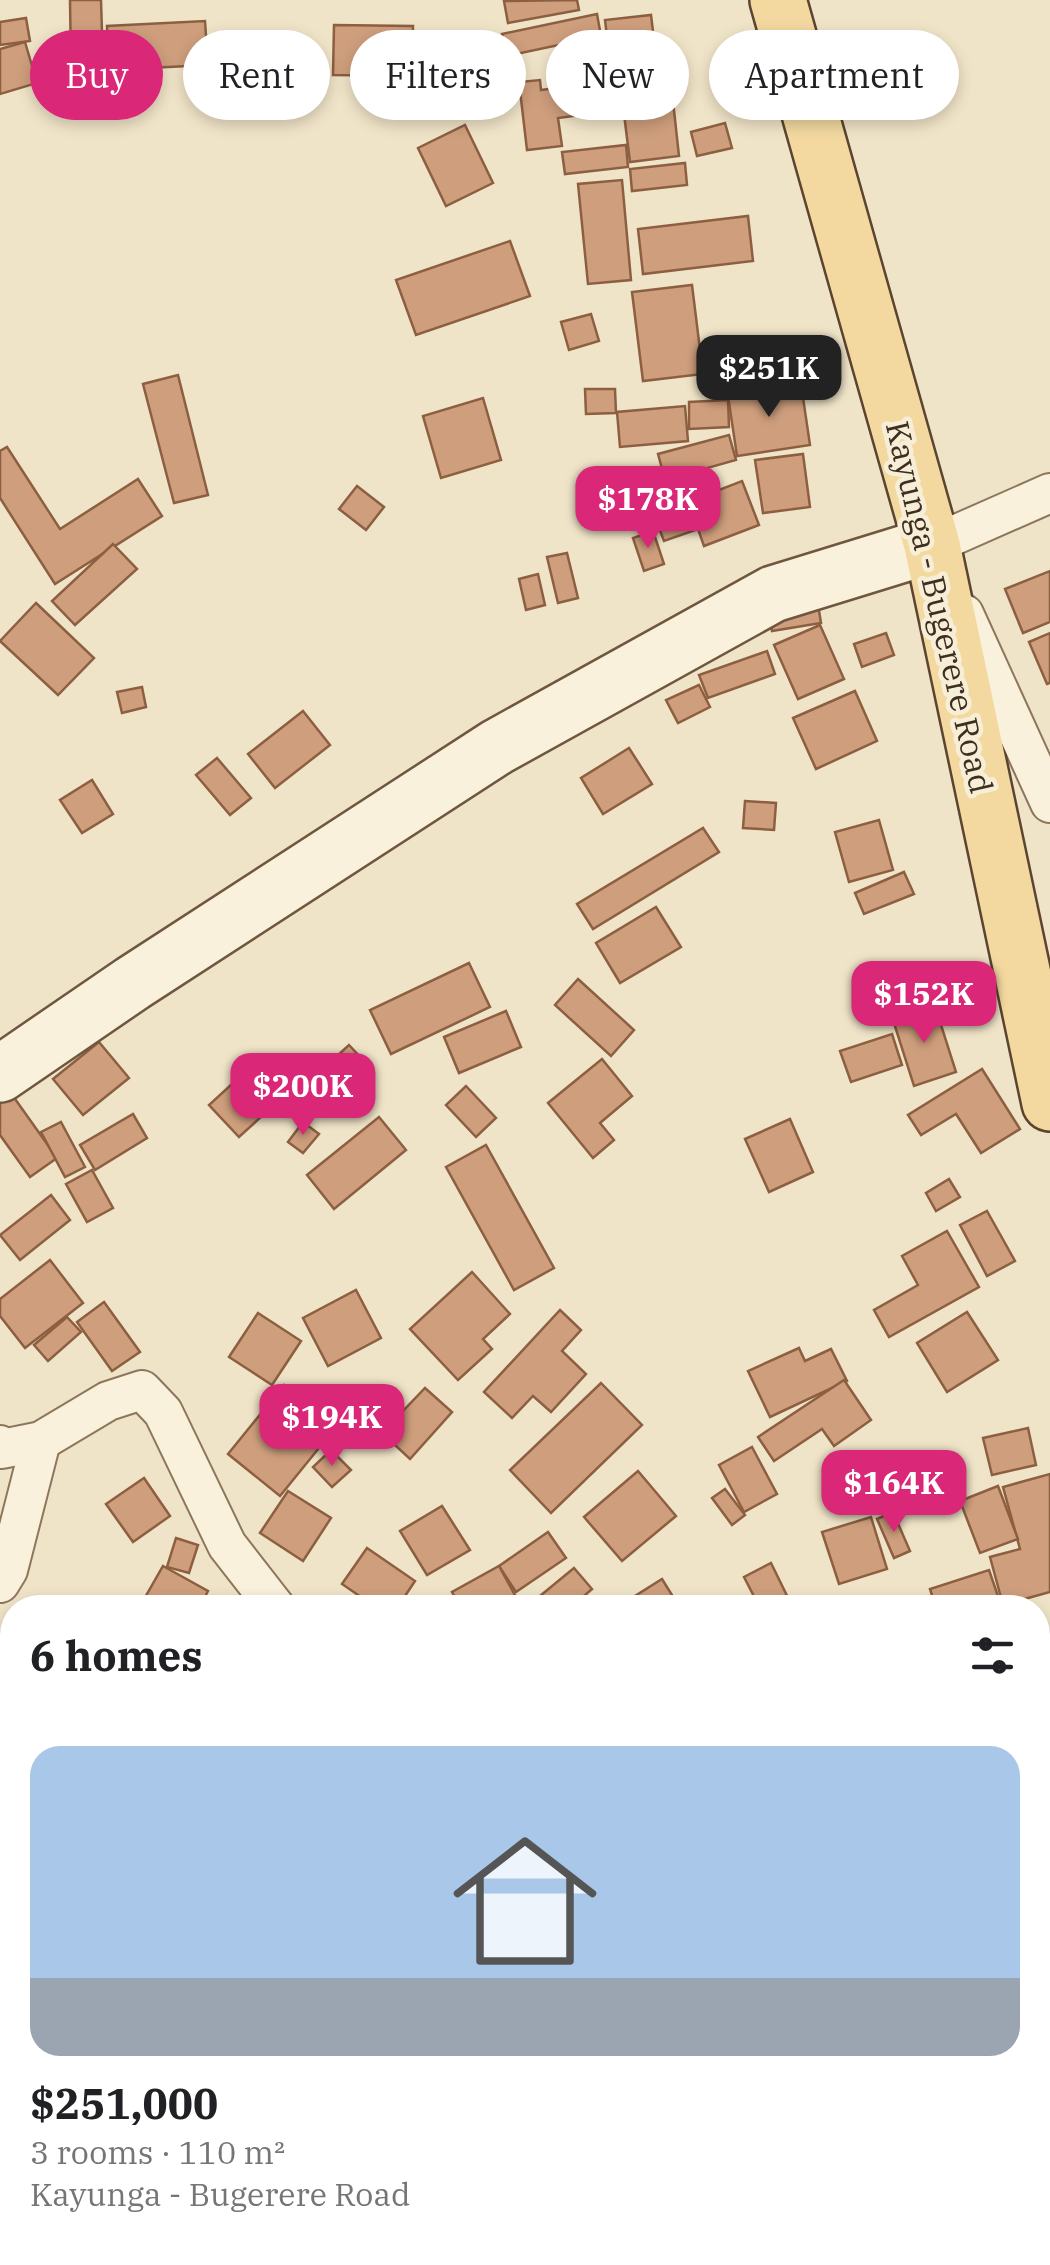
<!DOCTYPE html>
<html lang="en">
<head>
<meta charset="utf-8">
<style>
  :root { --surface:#fff; --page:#f2f2f2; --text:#202124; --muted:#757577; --accent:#db2777 }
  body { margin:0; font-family:"IBM Plex Serif",serif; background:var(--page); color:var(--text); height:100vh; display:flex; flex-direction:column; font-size:38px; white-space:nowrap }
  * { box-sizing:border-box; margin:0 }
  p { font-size:32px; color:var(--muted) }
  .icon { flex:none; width:55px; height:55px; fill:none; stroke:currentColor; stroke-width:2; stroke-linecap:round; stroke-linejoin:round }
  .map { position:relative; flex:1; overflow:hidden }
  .sheet { position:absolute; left:0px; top:1595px; width:1050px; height:670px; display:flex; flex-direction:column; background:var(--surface); border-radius:40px 40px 0 0; box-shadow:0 5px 15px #0003 }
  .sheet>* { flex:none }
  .top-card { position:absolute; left:30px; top:30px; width:990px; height:90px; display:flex; gap:20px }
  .price { position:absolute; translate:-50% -85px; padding:0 22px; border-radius:20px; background:var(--accent); color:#fff; font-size:32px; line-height:65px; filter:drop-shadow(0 2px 5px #0008) }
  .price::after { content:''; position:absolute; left:50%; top:60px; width:30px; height:22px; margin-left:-15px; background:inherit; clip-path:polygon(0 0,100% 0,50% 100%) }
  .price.active { background:#222; color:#fff }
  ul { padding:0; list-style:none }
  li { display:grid; align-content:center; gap:20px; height:530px; padding:0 30px }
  li span { display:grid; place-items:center; height:310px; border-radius:30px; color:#555 }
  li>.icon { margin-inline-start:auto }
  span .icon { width:180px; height:180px; fill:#fffc; stroke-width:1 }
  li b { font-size:42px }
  h2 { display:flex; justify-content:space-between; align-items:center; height:120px; padding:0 30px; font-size:42px }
  .tag { padding:0 35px; border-radius:45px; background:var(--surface); box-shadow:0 5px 15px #0003; font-size:35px; line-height:90px }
  .tag.active { background:var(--accent); color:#fff }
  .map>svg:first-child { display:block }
  .building { fill:#cf9f7d; stroke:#8d5f41; stroke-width:2.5 }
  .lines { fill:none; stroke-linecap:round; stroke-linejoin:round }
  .street-casing { stroke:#8d765c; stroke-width:42 }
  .secondary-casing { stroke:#6f573f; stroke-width:60 }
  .primary-casing { stroke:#5b4430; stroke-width:60 }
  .street { stroke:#faf1dc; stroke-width:38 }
  .secondary { stroke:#faf1dc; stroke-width:55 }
  .primary { stroke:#f3d9a0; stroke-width:55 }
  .labels { text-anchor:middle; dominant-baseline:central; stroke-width:9; stroke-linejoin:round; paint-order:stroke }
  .street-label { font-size:32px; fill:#3d2e20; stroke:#f7eed8 }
</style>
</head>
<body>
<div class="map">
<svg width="1050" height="2265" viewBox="0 0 1050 2265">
  <rect width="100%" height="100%" fill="#f0e4c8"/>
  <g class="building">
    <path d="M70,0h31l2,64 -32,1z"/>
    <path d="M577,0l2,10 -71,13 -4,-22z"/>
    <path d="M597,14l4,22 -94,20 -5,-22z"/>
    <path d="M651,15l8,65 -46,6 -8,-66z"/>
    <path d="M26,18l4,23 -30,4v-23z"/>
    <path d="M205,21l3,44 -99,5 -2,-44z"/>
    <path d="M334,25l79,1 -1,50 -79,-1z"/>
    <path d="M69,41l6,24 -20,5 -6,-24z"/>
    <path d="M25,42l12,41 -37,11v-45z"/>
    <path d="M540,80l1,10 59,-8 4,30 -46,6 4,28 -35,4 -8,-68z"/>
    <path d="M672,92l7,64 -49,6 -8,-64z"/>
    <path d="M725,123l7,25 -35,8 -6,-24z"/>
    <path d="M465,125l28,58 -47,23 -28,-58z"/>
    <path d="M626,145l2,22 -63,7 -3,-22z"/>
    <path d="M685,163l2,22 -55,6 -2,-22z"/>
    <path d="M622,180l9,100 -43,4 -10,-100z"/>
    <path d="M748,216l5,45 -110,13 -5,-45z"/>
    <path d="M510,241l20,55 -114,39 -20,-55z"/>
    <path d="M692,285l11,89 -60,7 -11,-89z"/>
    <path d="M591,314l8,27 -30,9 -8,-28z"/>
    <path d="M178,375l30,120 -34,8 -31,-119z"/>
    <path d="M801,384l9,61 -73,11 -9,-60z"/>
    <path d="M585,389h30l1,24 -30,1z"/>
    <path d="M483,398l18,62 -60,18 -18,-62z"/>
    <path d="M728,400l1,27 -40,2v-27z"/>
    <path d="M685,406l3,35 -68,6 -3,-35z"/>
    <path d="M729,435l7,25 -71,20 -7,-26z"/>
    <path d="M7,447l53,82 78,-50 24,37 -107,68 -55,-86v-47z"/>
    <path d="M803,454l7,53 -47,6 -8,-53z"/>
    <path d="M742,481l17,44 -55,21 -6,-17 -34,12 -10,-26z"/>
    <path d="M357,486l27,21 -18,23 -27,-21z"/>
    <path d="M653,531l11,33 -20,7 -11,-33z"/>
    <path d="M113,544l24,25 -62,56 -23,-24z"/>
    <path d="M567,553l11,45 -20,5 -11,-46z"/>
    <path d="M1050,571v51l-27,11 -18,-44z"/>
    <path d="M538,574l7,31 -19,5 -7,-31z"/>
    <path d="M814,580l7,43 -49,8 -6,-42z"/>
    <path d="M36,603l58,55 -36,37 -58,-54z"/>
    <path d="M820,625l24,54 -46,20 -24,-54z"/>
    <path d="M886,633l8,22 -32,12 -8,-23z"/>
    <path d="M1050,633v50l-3,1 -18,-42z"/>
    <path d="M767,651l8,23 -67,24 -9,-23z"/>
    <path d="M699,685l11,22 -32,16 -12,-23z"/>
    <path d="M142,687l4,20 -24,6 -5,-21z"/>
    <path d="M855,691l22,50 -61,28 -23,-51z"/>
    <path d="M303,711l27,34 -55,43 -27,-34z"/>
    <path d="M629,748l23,36 -49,30 -22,-36z"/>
    <path d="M217,758l34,40 -21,17 -34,-40z"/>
    <path d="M92,780l21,34 -31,19 -22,-33z"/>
    <path d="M745,801l31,2 -2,27 -31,-2z"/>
    <path d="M879,820l14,50 -44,12 -14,-50z"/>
    <path d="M703,828l16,24 -126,77 -16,-25z"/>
    <path d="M904,872l10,22 -50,20 -9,-21z"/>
    <path d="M656,907l25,40 -61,36 -24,-40z"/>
    <path d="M469,963l21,44 -99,47 -21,-44z"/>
    <path d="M578,979l56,51 -23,26 -56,-51z"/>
    <path d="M935,1006l21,66 -42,14 -21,-66z"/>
    <path d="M506,1011l15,36 -62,26 -15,-36z"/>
    <path d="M892,1034l10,31 -51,17 -11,-31z"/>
    <path d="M99,1042l30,36 -46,37 -30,-36z"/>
    <path d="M349,1045l13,14 -36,33 -13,-14z"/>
    <path d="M602,1059l30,37 -32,27 14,17 -21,18 -45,-55z"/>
    <path d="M256,1062l30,32 -47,43 -30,-32z"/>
    <path d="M982,1069l38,60 -39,24 -25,-39 -35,21 -13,-20z"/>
    <path d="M310,1081l14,16 -24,20 -14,-15z"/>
    <path d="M3,1082l54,76 -27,19 -30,-42v-51z"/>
    <path d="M466,1086l30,32 -20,19 -30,-32z"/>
    <path d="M133,1114l14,24 -52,32 -15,-25z"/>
    <path d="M379,1117l27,33 -72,59 -27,-34z"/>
    <path d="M790,1119l23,53 -44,20 -24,-53z"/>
    <path d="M61,1122l24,45 -20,10 -24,-45z"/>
    <path d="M303,1122l16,12 -16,19 -15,-11z"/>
    <path d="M486,1145l68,123 -40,22 -68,-123z"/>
    <path d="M92,1170l21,38 -26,14 -21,-38z"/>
    <path d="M949,1179l11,18 -24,14 -10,-18z"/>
    <path d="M51,1195l19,25 -50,40 -20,-25z"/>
    <path d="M987,1211l28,50 -28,15 -27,-51z"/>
    <path d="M947,1231l32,56 -90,50 -15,-27 44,-25 -16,-29z"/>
    <path d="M50,1260l33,43 -58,45 -25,-32v-17z"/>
    <path d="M472,1272l38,42 -27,25 9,10 -34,31 -48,-51z"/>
    <path d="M356,1290l25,48 -53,28 -25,-48z"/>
    <path d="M104,1302l36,50 -28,19 -35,-49z"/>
    <path d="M560,1310l21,20 -19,21 24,23 -35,38 -18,-16 -21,22 -28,-26z"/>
    <path d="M967,1312l31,48 -51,32 -30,-49z"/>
    <path d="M258,1313l43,28 -29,44 -43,-28z"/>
    <path d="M67,1317l14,15 -33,29 -14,-16z"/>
    <path d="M799,1348l6,13 26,-12 16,32 -77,36 -22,-46z"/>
    <path d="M844,1380l27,40 -37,26 -12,-17 -48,32 -16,-24z"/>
    <path d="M601,1383l41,42 -91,88 -41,-43z"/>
    <path d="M284,1385l52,42 -56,69 -52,-42z"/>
    <path d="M425,1388l27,24 -42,47 -28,-26z"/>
    <path d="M1028,1428l8,37 -44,10 -9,-37z"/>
    <path d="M752,1447l25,47 -33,18 -25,-47z"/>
    <path d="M331,1450l20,20 -19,17 -19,-20z"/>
    <path d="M638,1471l38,45 -54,45 -38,-44z"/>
    <path d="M1050,1474v118l-47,13 -13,-48 30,-8 -17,-62z"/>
    <path d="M144,1478l26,38 -37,26 -27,-38z"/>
    <path d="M998,1486l20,53 -38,14 -20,-52z"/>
    <path d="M725,1489l20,26 -13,10 -20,-27z"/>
    <path d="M288,1491l43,27 -28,43 -43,-28z"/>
    <path d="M442,1506l28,44 -43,25 -27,-44z"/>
    <path d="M893,1512l17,39 -16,7 -17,-39z"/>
    <path d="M871,1517l16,52 -48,15 -17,-52z"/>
    <path d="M548,1532l18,26 -50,34 -17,-26z"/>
    <path d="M176,1538l22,7 -9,28 -22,-6z"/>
    <path d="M367,1548l48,33 -18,27h-20l-35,-24z"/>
    <path d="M771,1563l22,45h-33l-16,-31z"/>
    <path d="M163,1566l45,25 -9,17h-60z"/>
    <path d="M499,1566l23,42h-61l-9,-16z"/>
    <path d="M574,1568l18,21 -22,19h-20l-10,-12z"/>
    <path d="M989,1570l10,29 -26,9h-37l-6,-19z"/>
    <path d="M662,1579l18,29h-53l-3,-5z"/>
    <path d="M1050,1834v47l-12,3v-47z"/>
    <path d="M646,2252h34l5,8 -8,5h-23z"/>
    <path d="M840,2252h40l9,13h-41z"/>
  </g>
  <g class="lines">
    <defs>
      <g id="street">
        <path d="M941,564l-9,-19 118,-52"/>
        <path d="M964,614l86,189"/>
        <path d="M0,1445l2,4 39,-8 67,-40 34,-11 21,22 64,133 49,63"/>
        <path d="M0,1583l8,-13 33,-129"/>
        <path d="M978,2265l46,-13"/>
      </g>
      <path id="secondary" d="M0,1074l133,-91 364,-236 276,-153 159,-49"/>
      <path id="primary" d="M778,0l154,545 118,558"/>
    </defs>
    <use href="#street" class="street-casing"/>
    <use href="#secondary" class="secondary-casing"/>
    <use href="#primary" class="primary-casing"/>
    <use href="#street" class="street"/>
    <use href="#secondary" class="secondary"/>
    <use href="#primary" class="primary"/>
  </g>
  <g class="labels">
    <g class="street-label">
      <text transform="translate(940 607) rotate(77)">Kayunga - Bugerere Road</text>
    </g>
  </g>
</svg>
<b class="price active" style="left:769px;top:420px">$251K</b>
<b class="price" style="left:648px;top:551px">$178K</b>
<b class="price" style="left:924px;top:1046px">$152K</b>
<b class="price" style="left:303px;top:1138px">$200K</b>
<b class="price" style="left:332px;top:1469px">$194K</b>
<b class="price" style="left:894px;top:1535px">$164K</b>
<div class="top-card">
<a class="tag active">Buy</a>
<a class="tag">Rent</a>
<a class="tag">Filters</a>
<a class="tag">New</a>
<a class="tag">Apartment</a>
</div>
<section class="sheet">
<h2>6 homes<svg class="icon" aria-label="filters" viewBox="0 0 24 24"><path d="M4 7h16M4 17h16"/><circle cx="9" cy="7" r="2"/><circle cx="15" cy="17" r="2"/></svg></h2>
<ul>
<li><span style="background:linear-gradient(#a9c7e8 75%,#9aa5b1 0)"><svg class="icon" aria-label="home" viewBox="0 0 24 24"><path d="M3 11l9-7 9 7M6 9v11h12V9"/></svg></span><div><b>$251,000</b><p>3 rooms · 110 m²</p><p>Kayunga - Bugerere Road</p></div></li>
</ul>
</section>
</div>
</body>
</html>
